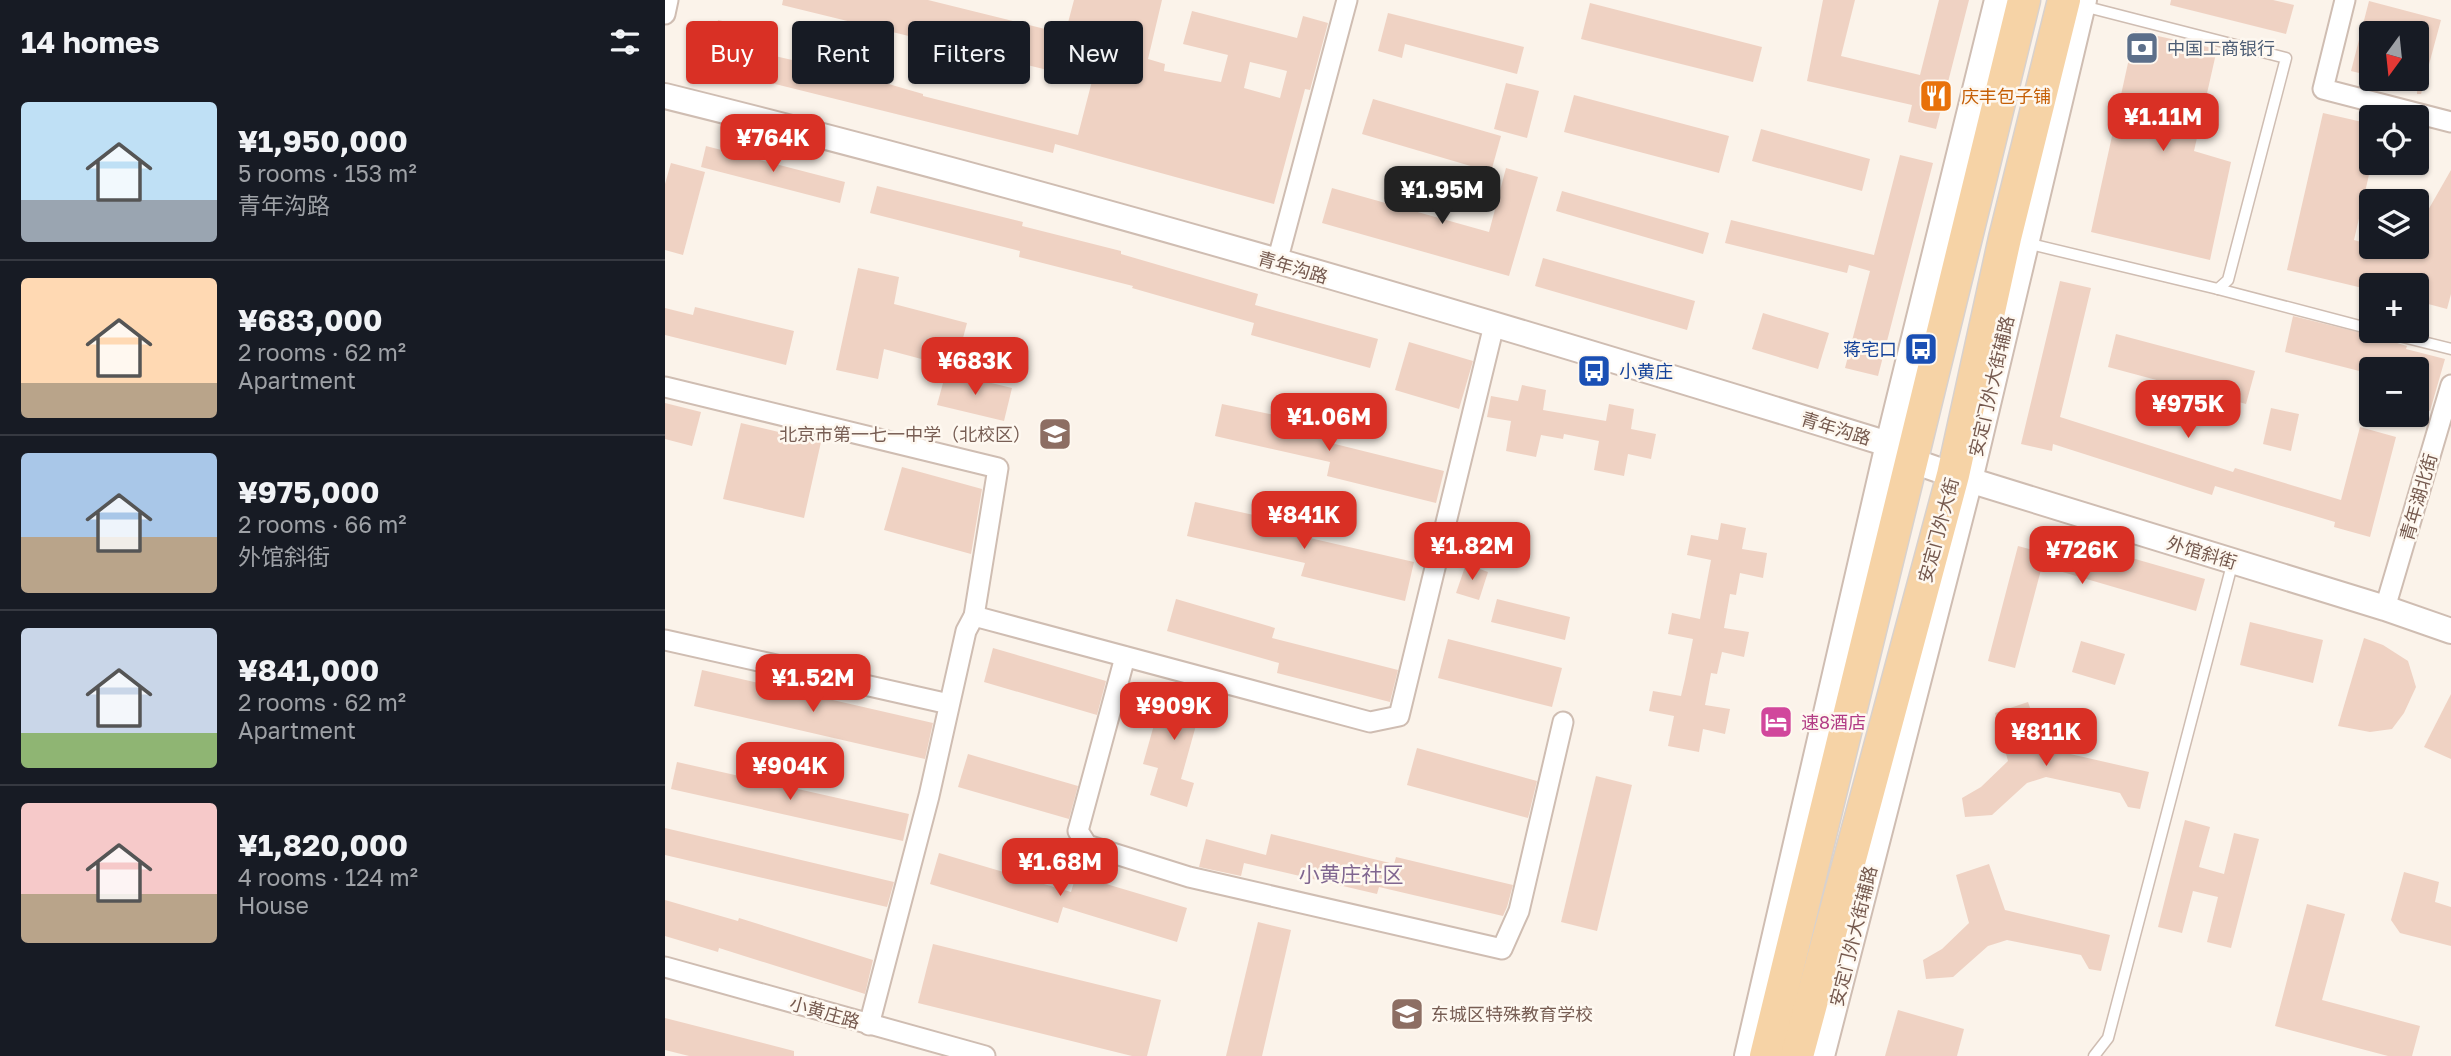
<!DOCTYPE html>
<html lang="en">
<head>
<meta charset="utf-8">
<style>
  :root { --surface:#171b24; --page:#20242c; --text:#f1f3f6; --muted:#9ea1a6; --line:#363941; --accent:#d93025 }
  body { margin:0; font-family:"Golos Text","Noto Sans SC",sans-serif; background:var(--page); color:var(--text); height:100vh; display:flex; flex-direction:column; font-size:26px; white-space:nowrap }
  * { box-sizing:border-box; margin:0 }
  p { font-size:23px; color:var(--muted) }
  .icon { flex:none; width:38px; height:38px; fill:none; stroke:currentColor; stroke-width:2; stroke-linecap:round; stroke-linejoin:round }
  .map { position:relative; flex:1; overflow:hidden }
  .side { display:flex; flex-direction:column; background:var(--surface); width:665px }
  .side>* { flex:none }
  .hud { position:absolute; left:21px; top:21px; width:665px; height:63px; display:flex; gap:14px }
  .needle { width:46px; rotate:195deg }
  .controls { position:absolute; left:1694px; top:21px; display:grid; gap:14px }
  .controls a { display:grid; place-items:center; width:70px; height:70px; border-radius:7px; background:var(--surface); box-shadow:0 2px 5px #0004; font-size:35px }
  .price { position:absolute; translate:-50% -60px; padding:0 16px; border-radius:14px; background:var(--accent); color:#fff; font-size:23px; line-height:46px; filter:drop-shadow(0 2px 4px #0008) }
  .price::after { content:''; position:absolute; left:50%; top:42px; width:21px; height:16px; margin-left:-10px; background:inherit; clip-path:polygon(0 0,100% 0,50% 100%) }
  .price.selected { background:#222; color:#fff }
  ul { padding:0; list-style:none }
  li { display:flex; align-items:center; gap:21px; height:175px; padding:0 21px }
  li+li { border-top:2px solid var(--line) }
  li span { display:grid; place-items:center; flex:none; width:196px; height:140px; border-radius:7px; color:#555 }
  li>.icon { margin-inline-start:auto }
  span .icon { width:84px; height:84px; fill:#fffc; stroke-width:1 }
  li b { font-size:30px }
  h2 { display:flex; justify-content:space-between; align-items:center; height:84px; padding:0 21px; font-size:30px }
  .tag { padding:0 24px; border-radius:7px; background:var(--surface); box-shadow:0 2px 5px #0004; font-size:24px; line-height:63px }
  .tag.selected { background:var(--accent); color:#fff }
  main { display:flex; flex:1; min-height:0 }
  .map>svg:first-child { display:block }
  .building { fill:#efd2c3; fill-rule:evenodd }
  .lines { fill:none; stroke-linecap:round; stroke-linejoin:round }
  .service-casing { stroke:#cfbdb2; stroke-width:13 }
  .minor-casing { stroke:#cfbdb2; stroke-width:23 }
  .tertiary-casing { stroke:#cfbdb2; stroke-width:28 }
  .primary-casing { stroke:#d8d1cd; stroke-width:35 }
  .service { stroke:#fff; stroke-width:10 }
  .minor { stroke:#fff; stroke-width:19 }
  .tertiary { stroke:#fff; stroke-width:24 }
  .primary { stroke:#f6d3a6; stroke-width:32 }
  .labels { text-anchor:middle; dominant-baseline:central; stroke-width:5; stroke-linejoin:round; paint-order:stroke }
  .service-label { font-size:18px; fill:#4e5e75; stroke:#fef8f0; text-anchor:start }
  .food-label { font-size:18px; fill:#c56008; stroke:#fef8f0; text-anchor:start }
  .street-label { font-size:18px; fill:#75594e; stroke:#fef8f0 }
  .transit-label { font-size:18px; fill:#164399; stroke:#fef8f0; text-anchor:end }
  .education-label { font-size:18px; fill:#785e54; stroke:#fef8f0; text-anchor:end }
  .hotel-label { font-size:18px; fill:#b23c85; stroke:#fef8f0; text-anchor:start }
  .quarter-label { font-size:21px; fill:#806690; stroke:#fef8f0 }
</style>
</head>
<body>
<main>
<section class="side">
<h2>14 homes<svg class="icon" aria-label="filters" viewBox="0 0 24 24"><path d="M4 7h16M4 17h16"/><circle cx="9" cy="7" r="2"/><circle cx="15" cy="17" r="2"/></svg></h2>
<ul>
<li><span style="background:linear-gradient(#bfe0f5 70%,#9aa5b1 0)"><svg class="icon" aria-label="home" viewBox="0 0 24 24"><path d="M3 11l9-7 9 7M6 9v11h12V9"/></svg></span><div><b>¥1,950,000</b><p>5 rooms · 153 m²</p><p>青年沟路</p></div></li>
<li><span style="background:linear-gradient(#ffd9b3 75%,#b9a48a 0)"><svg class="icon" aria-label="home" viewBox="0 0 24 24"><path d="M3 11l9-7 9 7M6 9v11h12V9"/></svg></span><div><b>¥683,000</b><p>2 rooms · 62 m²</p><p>Apartment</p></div></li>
<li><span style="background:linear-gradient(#a9c7e8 60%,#b9a48a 0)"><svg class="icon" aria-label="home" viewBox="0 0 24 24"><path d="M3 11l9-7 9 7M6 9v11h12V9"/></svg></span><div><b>¥975,000</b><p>2 rooms · 66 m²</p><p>外馆斜街</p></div></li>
<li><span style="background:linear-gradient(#c9d6e8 75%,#8fb573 0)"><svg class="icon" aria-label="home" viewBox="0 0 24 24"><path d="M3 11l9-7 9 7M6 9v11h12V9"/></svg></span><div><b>¥841,000</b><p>2 rooms · 62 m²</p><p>Apartment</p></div></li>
<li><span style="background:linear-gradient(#f6c9c9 65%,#b9a48a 0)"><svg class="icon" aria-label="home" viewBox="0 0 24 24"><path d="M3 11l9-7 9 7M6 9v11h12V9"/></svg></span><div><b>¥1,820,000</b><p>4 rooms · 124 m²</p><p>House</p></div></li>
</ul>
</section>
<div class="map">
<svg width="1786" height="1056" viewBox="0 0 1786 1056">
  <rect width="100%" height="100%" fill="#fbf3ea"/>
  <g class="building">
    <path d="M118,0h145l137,34 9,-34h88l-14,59 17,5 -1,7 57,11 7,-27 -45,-11 9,-33 105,27 6,-22 25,7 -18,67 -5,-1 -31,115 -219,-60 -2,9 -346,-86 11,-47 32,7 -5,22 116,27 62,18v2l155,39 14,-54 -310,-76zM585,62l37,9 -7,27 -36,-10z"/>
    <path d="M1158,0h32l-14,56 79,19 19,-75h30l-33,129 -28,-7 4,-17 -105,-24z"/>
    <path d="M1506,0h102l21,5 -8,29 -116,-29z"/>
    <path d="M1704,1l72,19 -20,74h-4v-61h-46v43l-20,-5z"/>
    <path d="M925,3l172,44 -9,35 -172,-43z"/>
    <path d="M723,13l136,34 -7,27 -112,-30 -3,14 -24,-7z"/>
    <path d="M1470,31l82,18 -23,102 37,11 -21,98 -119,-28z"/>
    <path d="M841,83l33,8 -12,47 -33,-9z"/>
    <path d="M909,95l155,41 -10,37 -155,-41z"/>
    <path d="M708,99l128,37 -10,36 -129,-38z"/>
    <path d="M1658,113l48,11v42l-17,74 17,5v2l45,9 11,-44 24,-42v124l-4,15 -30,-8v-16h-46v5l-84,-20z"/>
    <path d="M1096,129l109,30 -8,32 -110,-30z"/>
    <path d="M41,146l139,36 -5,21 -139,-36z"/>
    <path d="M1235,155l33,8 -55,213 -33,-8 25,-97 -21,-6 -2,8 -122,-30 6,-23 143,35z"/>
    <path d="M6,163l34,9 -22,83 -18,-5v-66z"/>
    <path d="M841,168l32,9 -29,99 -187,-53 10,-35 157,44z"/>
    <path d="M212,186l146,36 -1,4 99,25v3l137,40 -3,11 123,34 -8,29 -119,-33 3,-12 -122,-35 1,-2 -114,-29 1,-6 -150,-38z"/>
    <path d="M897,191l147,42 -6,21 -147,-43z"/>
    <path d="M878,258l152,43 -8,29 -152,-44z"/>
    <path d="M193,268l41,9 -5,27 73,19 -12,45 -71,-19 -6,30 -42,-9z"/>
    <path d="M1395,281l31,7 -31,129 173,55 2,-4 106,32 19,-73 36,10 -26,100 -36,-10 1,-5 -120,-36 -3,9 -159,-51 -1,7 -31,-7z"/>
    <path d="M30,307l99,24 -8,34 -121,-30v-27l28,7z"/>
    <path d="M1098,313l66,20 -11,36 -66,-20z"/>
    <path d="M1628,316l81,20 33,10 -1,3 39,10 -15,52 -13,-3v-39h-46v5l-86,-22z"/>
    <path d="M1451,334l139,37 -9,33 -138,-37z"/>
    <path d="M744,342l64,19 -14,48 -64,-19z"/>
    <path d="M281,372l66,16 -8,33 -67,-16z"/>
    <path d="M857,385l24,5 -3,20 63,11 3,-17 25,5 -3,20 25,5 -5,25 -23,-5 -4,22 -30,-6 5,-29 -35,-7 -1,5 -22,-4 -5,22 -30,-6 5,-30 -24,-4 4,-21 27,5z"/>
    <path d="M0,403l36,9 -9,34 -27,-7z"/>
    <path d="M557,404l113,24 -4,15 113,28 -8,32 -109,-27 3,-14 -115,-26z"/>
    <path d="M1606,408l28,6 -8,37 -28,-7z"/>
    <path d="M76,423l80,19 -17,76 -81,-19z"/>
    <path d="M237,467l80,22 -11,65 -87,-24z"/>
    <path d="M530,502l108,24 -2,10 113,26 -9,39 -104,-25 4,-13 -118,-27z"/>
    <path d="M1056,523l25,5 -4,21 25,4 -4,25 -23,-5 -4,22 -6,-1 -6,34 25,4 -5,25 -22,-5 -5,22 -6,-1 -6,32 25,4 -5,25 -22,-5 -4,23 -31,-6 6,-30 -25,-5 4,-20 28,5 4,-17 8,-40 -25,-5 4,-21 28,6 11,-59 -24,-5 4,-20 27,5z"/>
    <path d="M1390,536l150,43 -9,32 -154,-45 -27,102 -27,-7 30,-115 31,8z"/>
    <path d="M801,564l22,8 -9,28 -23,-7z"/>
    <path d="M511,599l99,29 -3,10 126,32 -8,32 -113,-29 2,-10 -112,-32z"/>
    <path d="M832,599l73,18 -5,23 -74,-18z"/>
    <path d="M1585,622l73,18 -10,43 -73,-18z"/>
    <path d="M1699,638l19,7 25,16 8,26 -12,26 -12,16 -22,3 -32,-6z"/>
    <path d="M783,639l114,29 -10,39 -114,-29z"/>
    <path d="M1416,641l44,13 -10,31 -43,-13z"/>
    <path d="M328,648l113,33 -9,34 -113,-33z"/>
    <path d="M37,670l231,53 -8,36 -231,-53z"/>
    <path d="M501,682l39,11 -24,86 13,4 -7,24 -37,-12 8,-27 -15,-4z"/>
    <path d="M1786,694v65l-27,-12z"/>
    <path d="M1363,702l16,46 105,24 -9,37 -12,-2 -8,-14 -74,-16 -19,6 -35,32 -27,2 -3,-19 19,-11 27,-26 -13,-48z"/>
    <path d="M752,748l120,33 -9,37 -121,-33z"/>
    <path d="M303,754l110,32 -9,33 -111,-32z"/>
    <path d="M12,762l232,52 -6,27 -232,-52z"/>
    <path d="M931,776l36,9 -35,146 -36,-9z"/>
    <path d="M1520,820l25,7 -11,40 25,7 10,-41 25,6 -28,109 -24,-6 11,-45 -25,-6 -11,42 -24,-6z"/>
    <path d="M0,828l229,54 -7,25 -222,-52z"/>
    <path d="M606,834l123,30 2,-7 117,28 -6,22 -4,9 -124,-29 -2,7 -133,-31 -3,13 -42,-9 7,-28 60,16z"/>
    <path d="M274,853l132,39 5,-17 111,33 -10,34 -114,-35 -5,16 -128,-39z"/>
    <path d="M1324,864l16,46 105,25 -9,36 -12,-2 -8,-14 -74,-15 -19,6 -35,31 -27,2 -3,-19 19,-11 27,-26 -13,-48z"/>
    <path d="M1739,872l35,10 -4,20 16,5v39l-51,-13 -9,-13z"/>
    <path d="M0,900l73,21 1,-3 134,42 -8,34 -146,-46 -1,4 -53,-16z"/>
    <path d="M1642,904l38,10 -23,86 98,26 -8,30h-24l-113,-30z"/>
    <path d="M593,922l33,8 -29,126h-36z"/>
    <path d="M268,944l228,56 -14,56h-15l-214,-53z"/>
    <path d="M1233,1010l66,19 -7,27h-72z"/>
    <path d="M0,1018l129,33v5h-105l-24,-6z"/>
  </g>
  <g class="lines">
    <defs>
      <g id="service">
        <path d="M1361,243l192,46 10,-9 58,-222 -203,-52"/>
        <path d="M1553,289l153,40"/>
        <path d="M1714,331l72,18"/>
        <path d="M1429,1056l14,-18 125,-477"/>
      </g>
      <g id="minor">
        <path d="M1680,0l-22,89 128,33"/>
        <path d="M0,14l3,-14"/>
        <path d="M612,262l70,-262"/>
        <path d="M0,387l333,81 -24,148 -8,15 -37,165 -60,229"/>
        <path d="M1720,608l66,-223"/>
        <path d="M309,616l396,106 29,-6 95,-391"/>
        <path d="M0,640l284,64"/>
        <path d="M460,657l-47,174 9,14 102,32 313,72 17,-38 44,-189"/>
        <path d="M0,967l320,89"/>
      </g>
      <g id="tertiary">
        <path d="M0,96c411,102 818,223 1223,348l25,17 40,14 432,133 66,23"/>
        <path d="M1082,1056l141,-612 109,-444"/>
        <path d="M1157,1056l148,-576 114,-480"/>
      </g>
      <g id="primary">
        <path d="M1101,1056l258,-1056"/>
        <path d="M1132,1056l156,-581 52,-237 59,-238"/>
      </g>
    </defs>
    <use href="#service" class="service-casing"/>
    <use href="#minor" class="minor-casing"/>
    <use href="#tertiary" class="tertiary-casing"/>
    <use href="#primary" class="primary-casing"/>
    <use href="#service" class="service"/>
    <use href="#minor" class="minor"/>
    <use href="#tertiary" class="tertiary"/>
    <use href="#primary" class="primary"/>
  </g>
  <defs>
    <symbol id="bank-square" viewBox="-11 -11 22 22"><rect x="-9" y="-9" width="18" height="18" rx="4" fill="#5c6f8a" stroke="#fef8f0"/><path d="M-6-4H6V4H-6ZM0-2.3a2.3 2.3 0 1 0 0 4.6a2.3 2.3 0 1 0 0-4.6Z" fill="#fff"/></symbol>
    <symbol id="restaurant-square" viewBox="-11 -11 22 22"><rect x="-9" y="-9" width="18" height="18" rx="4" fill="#e8710a" stroke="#fef8f0"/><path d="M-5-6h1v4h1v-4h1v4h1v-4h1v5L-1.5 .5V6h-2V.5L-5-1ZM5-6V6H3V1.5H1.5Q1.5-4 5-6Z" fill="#fff"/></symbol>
    <symbol id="bus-square" viewBox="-11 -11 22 22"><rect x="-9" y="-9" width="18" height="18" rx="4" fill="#1a4fb4" stroke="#fef8f0"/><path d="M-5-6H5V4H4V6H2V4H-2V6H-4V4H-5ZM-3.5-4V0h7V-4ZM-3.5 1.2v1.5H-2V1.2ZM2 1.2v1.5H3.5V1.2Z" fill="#fff"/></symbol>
    <symbol id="school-square" viewBox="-11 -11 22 22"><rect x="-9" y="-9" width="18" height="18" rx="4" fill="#8d6e63" stroke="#fef8f0"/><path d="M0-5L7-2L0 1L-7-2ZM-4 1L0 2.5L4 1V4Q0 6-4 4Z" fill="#fff"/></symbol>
    <symbol id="hotel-square" viewBox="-11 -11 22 22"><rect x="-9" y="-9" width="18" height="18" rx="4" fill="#d1479c" stroke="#fef8f0"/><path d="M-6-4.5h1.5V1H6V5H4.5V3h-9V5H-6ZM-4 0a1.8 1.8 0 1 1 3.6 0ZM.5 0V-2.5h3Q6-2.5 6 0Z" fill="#fff"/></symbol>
  </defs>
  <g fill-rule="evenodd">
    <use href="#bank-square" x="1458" y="29" width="38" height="38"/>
    <use href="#restaurant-square" x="1252" y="77" width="38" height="38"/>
    <use href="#bus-square" x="1237" y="330" width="38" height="38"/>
    <use href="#bus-square" x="910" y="352" width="38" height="38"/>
    <use href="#school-square" x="371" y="415" width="38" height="38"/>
    <use href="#hotel-square" x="1092" y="703" width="38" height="38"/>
    <use href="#school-square" x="723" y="995" width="38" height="38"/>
  </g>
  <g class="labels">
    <g class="service-label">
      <text x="1502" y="48">中国工商银行</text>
    </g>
    <g class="food-label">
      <text x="1296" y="96">庆丰包子铺</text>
    </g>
    <g class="street-label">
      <text transform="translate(628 267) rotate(16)">青年沟路</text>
      <text transform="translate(1326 386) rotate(-77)">安定门外大街辅路</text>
      <text transform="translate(1171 428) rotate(17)">青年沟路</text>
      <text transform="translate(1753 497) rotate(-74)">青年湖北街</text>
      <text transform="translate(1273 530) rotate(-75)">安定门外大街</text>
      <text transform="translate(1537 552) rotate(17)">外馆斜街</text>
      <text transform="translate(1188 936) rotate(-76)">安定门外大街辅路</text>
      <text transform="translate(160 1012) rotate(16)">小黄庄路</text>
    </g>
    <g class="transit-label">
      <text x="1232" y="349">蒋宅口</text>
      <text x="954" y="371" text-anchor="start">小黄庄</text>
    </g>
    <g class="education-label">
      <text x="366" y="434">北京市第一七一中学（北校区）</text>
      <text x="766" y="1014" text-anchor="start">东城区特殊教育学校</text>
    </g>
    <g class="hotel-label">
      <text x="1136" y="722">速8酒店</text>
    </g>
    <g class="quarter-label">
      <text x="686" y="874">小黄庄社区</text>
    </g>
  </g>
</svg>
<div class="controls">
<a><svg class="needle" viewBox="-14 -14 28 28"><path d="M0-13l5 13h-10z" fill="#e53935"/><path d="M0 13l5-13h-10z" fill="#9ea1a6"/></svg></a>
<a><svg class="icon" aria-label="locate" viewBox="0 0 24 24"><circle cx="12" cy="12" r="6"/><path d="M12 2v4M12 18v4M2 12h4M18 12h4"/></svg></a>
<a><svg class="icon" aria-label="layers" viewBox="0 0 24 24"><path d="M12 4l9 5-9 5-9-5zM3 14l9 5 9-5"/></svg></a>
<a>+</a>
<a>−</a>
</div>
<b class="price" style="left:1498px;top:153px">¥1.11M</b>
<b class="price" style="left:108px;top:174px">¥764K</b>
<b class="price selected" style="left:777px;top:226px">¥1.95M</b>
<b class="price" style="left:310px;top:397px">¥683K</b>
<b class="price" style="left:1523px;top:440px">¥975K</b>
<b class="price" style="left:664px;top:453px">¥1.06M</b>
<b class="price" style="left:639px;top:551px">¥841K</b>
<b class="price" style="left:807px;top:582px">¥1.82M</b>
<b class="price" style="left:1417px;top:586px">¥726K</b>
<b class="price" style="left:148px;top:714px">¥1.52M</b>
<b class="price" style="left:509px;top:742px">¥909K</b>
<b class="price" style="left:1381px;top:768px">¥811K</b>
<b class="price" style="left:125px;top:802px">¥904K</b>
<b class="price" style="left:395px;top:898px">¥1.68M</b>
<div class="hud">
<a class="tag selected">Buy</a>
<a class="tag">Rent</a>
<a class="tag">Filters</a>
<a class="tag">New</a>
</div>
</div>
</main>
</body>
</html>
